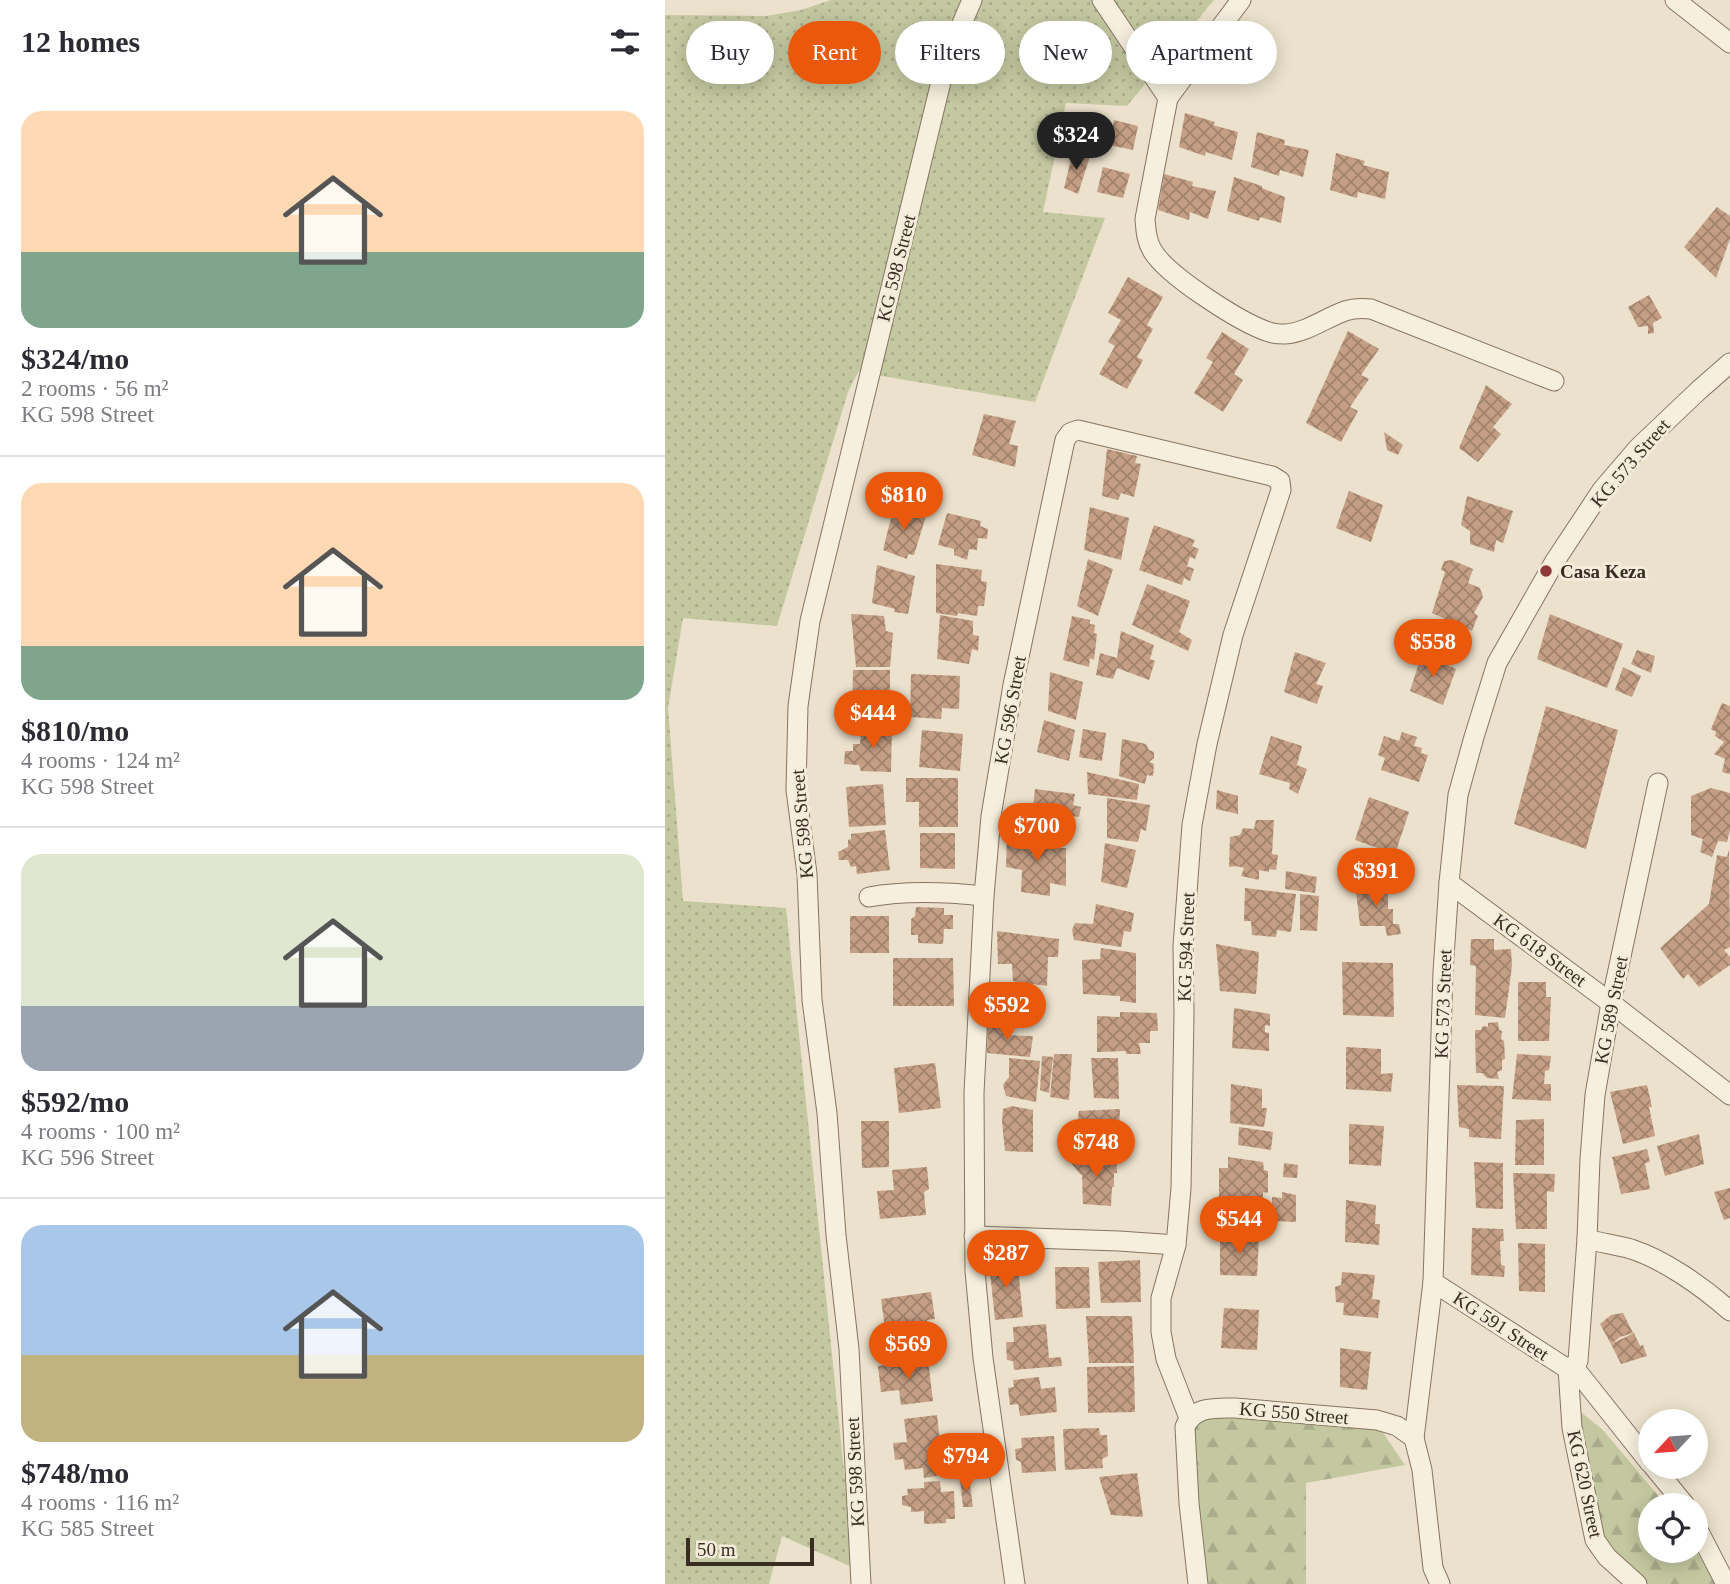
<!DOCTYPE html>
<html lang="en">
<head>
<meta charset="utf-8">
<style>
  :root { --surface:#fff; --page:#f2f2f3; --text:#2b2b33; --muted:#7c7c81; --line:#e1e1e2; --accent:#ea580c }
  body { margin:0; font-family:Georgia,serif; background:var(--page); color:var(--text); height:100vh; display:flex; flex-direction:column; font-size:26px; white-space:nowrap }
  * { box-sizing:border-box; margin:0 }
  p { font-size:23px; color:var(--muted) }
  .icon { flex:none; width:38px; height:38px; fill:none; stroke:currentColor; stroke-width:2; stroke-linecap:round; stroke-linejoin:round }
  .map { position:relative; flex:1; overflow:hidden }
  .side { display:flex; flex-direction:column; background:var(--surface); width:665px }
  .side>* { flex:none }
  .hud { position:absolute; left:21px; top:21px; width:665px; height:63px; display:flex; gap:14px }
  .needle { width:46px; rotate:244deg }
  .tools { position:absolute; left:973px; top:1409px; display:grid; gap:14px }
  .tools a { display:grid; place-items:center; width:70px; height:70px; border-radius:50%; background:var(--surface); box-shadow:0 4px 18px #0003; font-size:35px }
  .scale { position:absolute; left:21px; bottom:18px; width:128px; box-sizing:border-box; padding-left:7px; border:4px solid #392d23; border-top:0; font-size:19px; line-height:24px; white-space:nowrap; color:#392d23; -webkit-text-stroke:5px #f3ecda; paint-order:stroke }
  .price { position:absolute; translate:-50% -60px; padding:0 16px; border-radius:24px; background:var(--accent); color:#fff; font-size:23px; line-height:46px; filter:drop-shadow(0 2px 4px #0008) }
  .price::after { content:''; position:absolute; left:50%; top:42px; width:21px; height:16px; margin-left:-10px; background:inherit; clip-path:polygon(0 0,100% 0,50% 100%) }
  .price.selected { background:#222; color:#fff }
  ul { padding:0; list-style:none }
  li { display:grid; align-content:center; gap:14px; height:371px; padding:0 21px }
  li+li { border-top:2px solid var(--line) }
  li span { display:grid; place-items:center; height:217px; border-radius:21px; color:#555 }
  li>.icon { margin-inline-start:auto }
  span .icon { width:126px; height:126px; fill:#fffc; stroke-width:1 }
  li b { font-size:30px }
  h2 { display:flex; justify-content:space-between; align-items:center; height:84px; padding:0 21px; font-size:30px }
  .tag { padding:0 24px; border-radius:32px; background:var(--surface); box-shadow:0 4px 18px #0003; font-size:24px; line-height:63px }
  .tag.selected { background:var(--accent); color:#fff }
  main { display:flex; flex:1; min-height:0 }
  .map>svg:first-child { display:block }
  .grass { fill:url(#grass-dots) }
  .forest { fill:url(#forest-firs) }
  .building { fill:url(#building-cross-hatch) }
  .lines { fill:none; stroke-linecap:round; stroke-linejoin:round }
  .minor-casing { stroke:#867461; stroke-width:21 }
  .minor { stroke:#f6efde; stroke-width:19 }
  .poi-dot { fill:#903739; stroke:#f3ecda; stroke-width:2.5 }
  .labels { text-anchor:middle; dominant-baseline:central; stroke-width:6; stroke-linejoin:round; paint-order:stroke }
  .street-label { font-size:19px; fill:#392d23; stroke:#f3ecda }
  .poi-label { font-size:19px; font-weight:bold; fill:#392d23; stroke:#f3ecda; text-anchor:start }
</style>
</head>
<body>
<main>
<section class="side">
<h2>12 homes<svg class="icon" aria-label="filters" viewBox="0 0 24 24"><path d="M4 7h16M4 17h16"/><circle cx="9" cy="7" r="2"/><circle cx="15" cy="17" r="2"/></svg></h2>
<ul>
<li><span style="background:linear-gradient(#ffd9b3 65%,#7fa58c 0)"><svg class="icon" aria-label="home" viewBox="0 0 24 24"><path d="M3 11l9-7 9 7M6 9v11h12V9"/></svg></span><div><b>$324/mo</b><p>2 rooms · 56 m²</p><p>KG 598 Street</p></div></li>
<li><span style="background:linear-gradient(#ffd9b3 75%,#7fa58c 0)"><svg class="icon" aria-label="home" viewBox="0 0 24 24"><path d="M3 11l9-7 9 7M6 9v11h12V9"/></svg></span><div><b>$810/mo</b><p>4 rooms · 124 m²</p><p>KG 598 Street</p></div></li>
<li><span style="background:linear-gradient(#dfe7d0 70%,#9aa5b1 0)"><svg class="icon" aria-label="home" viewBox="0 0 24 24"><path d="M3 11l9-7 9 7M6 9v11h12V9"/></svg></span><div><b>$592/mo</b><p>4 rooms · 100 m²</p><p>KG 596 Street</p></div></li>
<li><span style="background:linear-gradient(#a9c7e8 60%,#c2b280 0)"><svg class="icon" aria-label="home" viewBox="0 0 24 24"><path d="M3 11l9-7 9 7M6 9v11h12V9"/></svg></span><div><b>$748/mo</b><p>4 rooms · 116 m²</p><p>KG 585 Street</p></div></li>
</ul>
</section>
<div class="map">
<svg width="1065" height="1584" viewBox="0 0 1065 1584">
  <defs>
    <pattern id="grass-dots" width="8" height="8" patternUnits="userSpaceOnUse" patternTransform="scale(1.75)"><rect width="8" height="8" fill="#c4c8a0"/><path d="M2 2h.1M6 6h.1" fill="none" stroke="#a9ac8a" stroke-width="1.8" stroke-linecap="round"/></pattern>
    <pattern id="forest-firs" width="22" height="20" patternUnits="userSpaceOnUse" patternTransform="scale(1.75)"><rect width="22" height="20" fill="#c4c8a0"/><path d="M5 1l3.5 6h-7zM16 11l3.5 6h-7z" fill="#a9ac8a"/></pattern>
    <pattern id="building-cross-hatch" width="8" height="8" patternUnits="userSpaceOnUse" patternTransform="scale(1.75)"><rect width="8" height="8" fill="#c59f85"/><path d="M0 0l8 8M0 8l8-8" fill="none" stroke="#a1826c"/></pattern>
  </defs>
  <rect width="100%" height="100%" fill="#ebe1cc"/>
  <path class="grass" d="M166,0h383l-87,106 -61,-3 -23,109 62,6 -70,184 -177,-30 -10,20 -71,234 -94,-8 -15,90 15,193 103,7 68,660 -72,-32 -13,48h-104v-1569l101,1 35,-6z"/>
  <g class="forest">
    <path d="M537,1404l173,17 30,44 -99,18v101h-113l-12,-161z"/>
    <path d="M908,1406l29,23 64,76h-16v45h46l19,34h-75l-48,-45z"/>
  </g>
  <g class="building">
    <path d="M520,113l30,9 -2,3 25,7 -6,28 -26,-8 -1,4 -26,-9z"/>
    <path d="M449,120l24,6 -5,24 -24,-5z"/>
    <path d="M592,132l28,8 -1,5 25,5 -6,27 -23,-7 -1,6 -28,-9z"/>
    <path d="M408,151l17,5 -12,38 -14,-6z"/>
    <path d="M671,153l29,8 -2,4 26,7 -4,27 -27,-7 -1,6 -27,-8z"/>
    <path d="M438,167l27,7 -7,24 -26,-6z"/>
    <path d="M499,174l29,8 -1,4 24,5 -8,28 -18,-7 -1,8 -31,-10z"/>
    <path d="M569,177l28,9v2l23,9 -4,26 -21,-6 -1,4 -32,-10z"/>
    <path d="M1052,207l13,9v23l-14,39 -32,-31z"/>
    <path d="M463,277l35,20 -16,28 6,4 -16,28 6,3 -16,29 -28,-15 16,-28 -7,-4 13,-22 -13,-7z"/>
    <path d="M984,295l13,23 -9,5 1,10 -6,1v-8l-10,1 -10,-20z"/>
    <path d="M683,331l31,18 -18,26 8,4 -19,28 8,4 -17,31 -35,-19z"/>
    <path d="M557,332l27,17 -15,25 9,6 -20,32 -29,-19 19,-31 -7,-4z"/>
    <path d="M821,385l26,19 -19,23 8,7 -23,28 -19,-14z"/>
    <path d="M319,414l32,7 -7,23 9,2 -3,21 -43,-12z"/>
    <path d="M719,432l19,13 -5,10 -11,-5z"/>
    <path d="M442,449l30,7 -2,7 6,1 -7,33 -13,-4 -3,7 -16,-4z"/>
    <path d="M684,491l34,14 -12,37 -35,-14z"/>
    <path d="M802,496l46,15 -10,32 -7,-3 -2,12 -24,-8v-13l-9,-6z"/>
    <path d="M229,506l32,10 -12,39 -6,-1 -1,5 -24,-9z"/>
    <path d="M425,507l39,11 -8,42 -37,-10z"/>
    <path d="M282,513l34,8 -1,5 8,3 -1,10 -9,-1 -1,12 -8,-1 -2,11 -13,-5v-6l-16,-4z"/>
    <path d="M489,525l41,15 -3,6 7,3 -4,10 -5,-2 -3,9 7,3 -4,12 -6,-3 -2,7 -43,-15z"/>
    <path d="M423,559l25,10 -15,47 -21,-10z"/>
    <path d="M787,560l21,9 -5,14 12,5 3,9 -9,16 4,3 -6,15 -40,-18 13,-41 -4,-2 3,-9z"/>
    <path d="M271,564l46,6 -1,11 6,1 -3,24h-6l-1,10 -19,-3 -1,3 -21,-3z"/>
    <path d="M212,565l38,11 -7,38 -14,-2 1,-3 -23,-6z"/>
    <path d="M482,584l43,17 -11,31 13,8 -4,11 -56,-26z"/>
    <path d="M186,614l33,2 2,15 7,2 -3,34h-34z"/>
    <path d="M885,614l73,30 -16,44 -70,-29z"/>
    <path d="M275,615l33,6v14l6,1 -1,15 -6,-2 -3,15 -32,-5z"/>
    <path d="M407,616l18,4v4l5,1 -1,8 3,1 -3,26 -4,-2 -1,9 -26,-7z"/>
    <path d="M456,631l33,14 -4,14 5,2 -6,19 -32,-12 -4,11 -17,-4 4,-22 17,5z"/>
    <path d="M972,650l18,6 -4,17 -20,-9z"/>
    <path d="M630,652l31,11 -10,21 7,2 -6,18 -33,-12z"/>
    <path d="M757,653l34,16 -13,36 -33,-14z"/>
    <path d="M958,667l18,9 -9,21 -17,-7z"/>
    <path d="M188,670h37v48h-38z"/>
    <path d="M385,672l33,10 -7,38 -28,-9z"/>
    <path d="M246,674l49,2 -1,33 -17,-1 -1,11 -31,-2z"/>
    <path d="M1057,703l8,3v68l-8,-2 3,-13 -11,-5 10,-12 -9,-6 1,-4 -5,-3z"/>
    <path d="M881,706l72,24 -32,119 -72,-25z"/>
    <path d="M379,720l31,10 -6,31 -32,-9z"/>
    <path d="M208,724h19l-1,48 -30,-1 -2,-6 -15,-1 1,-13h8v-7h7l1,-12 11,1z"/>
    <path d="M418,729l23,4 -4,28 -23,-4z"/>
    <path d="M257,730l41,4 -3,37 -41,-4z"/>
    <path d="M737,732l15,5 -3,9 8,2 -1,5 7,2 -9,27 -38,-12 4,-12 -7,-3 6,-19 15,5z"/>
    <path d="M606,736l31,10 -5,19 10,4 -9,25 -9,-5 1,-6 -31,-9z"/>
    <path d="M457,739l24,5 3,6 5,2v6l-5,4 5,2 -1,12 -6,-1 -2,9 -26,-8z"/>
    <path d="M422,772l52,12 -2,16 -49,-6z"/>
    <path d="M241,778h52v49h-39v-25h-13z"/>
    <path d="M218,784l3,41 -37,2 -3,-40z"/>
    <path d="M1046,788l19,5v37l-3,12 -9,-1 -6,16 -12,-5 3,-13 -12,-4v-39z"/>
    <path d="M370,789l40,5 -2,11 8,2 -2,10 -7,-1 -3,15 -38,-4z"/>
    <path d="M552,790l21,6v18l-22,-5z"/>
    <path d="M704,797l40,15 -14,42 -40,-14z"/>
    <path d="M442,798l43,7 -4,26 -5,-2 -3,13 -31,-4z"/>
    <path d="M591,820h18l-2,34 6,1 -2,15 -7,-1v3l-10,-2v10l-18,-4 3,-8 -8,-2 -7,1 1,-30 10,-2 3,-7 11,1z"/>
    <path d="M220,830l5,40 -33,4 -1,-8 -5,1 -3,-7h-9l-1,-8 10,-5v-7l3,-1v-5z"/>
    <path d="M255,833h35v36l-35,-1z"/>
    <path d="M342,835l41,2v3l5,4h6v4h7v38l-16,-3v13l-29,-4 1,-22 -16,-3z"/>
    <path d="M440,843l31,7 -9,38 -26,-6z"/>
    <path d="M1064,849l1,98 -6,3 6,7v8l-31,22 -11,-13 -5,5 -23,-31 49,-44 8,-49 10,2z"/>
    <path d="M621,871l31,6 -2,16 -30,-4z"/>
    <path d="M690,883l33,2v24h5v15h6l2,10 -14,2 -2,-10h-25z"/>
    <path d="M580,888l51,6 -5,38 -14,-2 -1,7 -24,-2 -1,-14h-7z"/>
    <path d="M635,894l19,2 -2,35 -17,-1z"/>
    <path d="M431,904l38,9 -3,19 -7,-1 -3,16 -47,-7 -2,-10 3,-7 18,1z"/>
    <path d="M251,907l28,1v7h9v14h-9l-1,15 -25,-1v-8h-7v-16l4,-3z"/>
    <rect x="185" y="916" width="39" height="37"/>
    <path d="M332,931l62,8 -1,18h-10l-1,29 -34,-5 -1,-17h-14z"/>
    <path d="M806,939h23v11l17,-1 1,17 -7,52 -30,-3 1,-49 -6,-1z"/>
    <path d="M551,944l43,8 -3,42 -36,-3z"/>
    <path d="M436,948l35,5v50l-16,-2v-5l-37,-2 -1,-34 18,-1z"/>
    <path d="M228,958h60l1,48h-61z"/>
    <path d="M677,962l51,1 1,54 -51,-2z"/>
    <path d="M853,982h28v15h5l-2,44h-31z"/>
    <path d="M569,1008l36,6v12l-5,-1v7l4,1v18l-37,-3z"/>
    <path d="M455,1012l37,1 1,18h-8v12h-11l2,11h-15v-3l-29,1v-36l23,1z"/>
    <path d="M323,1022l16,3v10l29,1 -3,21 -43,-4z"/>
    <path d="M833,1022l1,8 3,1 -1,8 3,2 1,18 -3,1v10l-5,2 2,7 -12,-1 -5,-5h-6l-1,-43h6l2,-4 5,1v-4z"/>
    <path d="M681,1047l35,2v25l12,-1 -2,19 -45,-3z"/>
    <path d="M389,1054h18l-3,46 -19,-3z"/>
    <path d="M852,1054l34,2 -2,14 -4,1 -1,13h7v17l-39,-2z"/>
    <path d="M377,1056l11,1 -4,36 -9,-3z"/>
    <path d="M344,1058l31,3 -4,41 -30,-6 -3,-11 6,-8z"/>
    <path d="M426,1058h27l1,41 -25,-1z"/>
    <path d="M270,1063l6,45 -42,5 -5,-45z"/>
    <path d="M566,1084l31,5v19h5l-3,19 -34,-4z"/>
    <path d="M792,1085l47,1 -3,53 -32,-2v-8l-10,-2z"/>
    <path d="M982,1085l5,22h-3l6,29 -32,8 -13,-52z"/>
    <path d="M347,1106l21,4v42l-28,-1 -3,-29 1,-13z"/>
    <path d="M455,1109l-1,17 -5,1 1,9h6l-2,17h-41l-6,-28 8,2 -2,-11 1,-5z"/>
    <path d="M879,1119v46h-29l1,-45z"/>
    <path d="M196,1121h28v46l-27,1z"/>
    <path d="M684,1124l35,2 -3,40 -32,-2z"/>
    <path d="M574,1127l34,5 -2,18 -33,-5z"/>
    <path d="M1034,1134l5,30 -39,12 -8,-30z"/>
    <path d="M982,1149l3,13 -5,1 5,26 -29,5 -9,-37z"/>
    <path d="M563,1157l35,5 1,8 4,1v22l-5,-1v14l-44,-6v-32h9z"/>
    <path d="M402,1158l49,1 1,14h-3v14h-2l-1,19 -28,-2 -1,-29 -2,-1z"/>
    <path d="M809,1162l29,1v46l-27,-1z"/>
    <path d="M619,1163l14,2 -1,13 -14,-1z"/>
    <path d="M262,1167l2,22 -5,3 2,23 -46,4 -3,-28 17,-1 -2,-20z"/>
    <path d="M848,1173l42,1 -1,18 -7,-1v38h-31z"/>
    <path d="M1065,1188v30l-6,2 -10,-28z"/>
    <path d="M617,1192l14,3v27l-24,-1v-24l10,1z"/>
    <path d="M681,1200l30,5 -1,19h5l-1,21 -34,-3z"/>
    <path d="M807,1228l31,1 1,12h-4l1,24 4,1 -1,11 -33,-2z"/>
    <path d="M555,1235l39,2 -2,39 -37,-1z"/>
    <path d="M853,1243l27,1v48l-26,-1z"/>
    <path d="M352,1259l6,58 -28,3 -6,-58z"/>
    <path d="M475,1260l1,42 -40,1 -3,-41z"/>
    <path d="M390,1267h34l1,41 -34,1z"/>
    <path d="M677,1272l33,3 -3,24 8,1 -2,18 -35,-3 1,-12 -8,-1 -1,-15 6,-2z"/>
    <path d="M266,1292l4,27 -8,1 3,20 -25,3 -2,-9 -17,2 -5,-37z"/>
    <path d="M559,1308l35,2 -2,40 -36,-2z"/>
    <path d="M958,1313l10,20 -13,4 -9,7 -11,-20 11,-9z"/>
    <path d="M421,1316h46l2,47h-45z"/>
    <path d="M381,1324l3,34 12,-1 1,9 -48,4 -1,-9 -6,-1 -1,-18h8l-1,-15z"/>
    <path d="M969,1333l6,13 3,-1 4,11 -26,8 -10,-20z"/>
    <path d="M675,1348l31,4 -4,38 -27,-3z"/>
    <path d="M270,1351v7l-22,2v-8z"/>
    <path d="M263,1360l5,41 -32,4 -2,-15 -18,2 -3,-26z"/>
    <path d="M469,1366l1,46 -47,1 -1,-46z"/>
    <path d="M374,1377l2,12 14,-2 2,25 -37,4 -2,-12 -8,1 -2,-17 6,-1 -1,-7z"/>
    <path d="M272,1415l6,52h-7l1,9 -13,2 -1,-10 -18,2 -2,-11 -8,1 -2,-17 14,-1 -3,-23z"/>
    <path d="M434,1428l1,7h7l1,21 -6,3 1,9 -38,2 -2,-41z"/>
    <path d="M389,1436l2,35 -34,2 -1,-11 -5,-2 -1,-11 7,-1 -1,-10z"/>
    <path d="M292,1445l4,17 -11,2 -4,-17z"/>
    <path d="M472,1473l6,44 -32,-2 -12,-38z"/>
    <path d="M304,1478l4,29h-10l-3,-28z"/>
    <path d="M275,1481l1,11 13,-1 1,28h-9v4l-22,1v-13l-13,1v-5l-9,-2v-9l6,-1 -1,-6 17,-1v-6z"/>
  </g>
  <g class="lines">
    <defs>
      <g id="minor">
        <path d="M437,0l66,98"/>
        <path d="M576,0l-73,98 -23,121c1,11 1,21 7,31 14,25 89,73 117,82 5,2 11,2 16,2 21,-1 40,-16 60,-23 9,-3 17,-3 26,-2l183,72"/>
        <path d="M1010,0l55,43"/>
        <path d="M784,883l162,120 119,92"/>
        <path d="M204,897c38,-7 77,-5 115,-1"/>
        <path d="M309,1236l145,5 57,4"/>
        <path d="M922,1239l3,-80 5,-64 16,-92 47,-220"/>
        <path d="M768,1282l130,84c7,2 11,1 15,-5l9,-122c14,4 30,6 44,10 34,11 72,38 99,62"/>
        <path d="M908,1366l77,97"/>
        <path d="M903,1368l4,60 23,112 12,17 30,27"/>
        <path d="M749,1438l19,-156 10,-310 6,-89 9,-88 16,-58 23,-74 58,-102 47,-71 36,-42 60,-57 32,-28"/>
        <path d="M988,1466l32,39"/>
        <path d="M1031,1526l30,58"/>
        <path d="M196,1584l-12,-235 -13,-114 -9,-122 -15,-113 -5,-126 -11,-84 2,-84 12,-85 136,-560 26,-61"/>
        <path d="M350,1584l-32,-226 -8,-87 -1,-178 10,-197 7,-80 22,-131 52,-245 5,-7 8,-3 194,46 8,5 1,9 -48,145 -26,109 -15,81 -9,121 1,68 -3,174 -5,57 -15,53v34l5,27 23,59"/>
        <path d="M533,1584l-9,-81 -4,-76c9,-21 30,-19 50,-19l142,12 20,6 17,12 8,32 11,98 7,16"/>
      </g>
    </defs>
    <use href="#minor" class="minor-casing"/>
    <use href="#minor" class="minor"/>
  </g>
  <circle class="poi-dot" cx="881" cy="571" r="7"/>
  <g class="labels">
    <g class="street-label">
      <text transform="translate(231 268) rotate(-76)">KG 598 Street</text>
      <text transform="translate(965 463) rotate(-49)">KG 573 Street</text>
      <text transform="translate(345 710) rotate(-80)">KG 596 Street</text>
      <text transform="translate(137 824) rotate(-95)">KG 598 Street</text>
      <text transform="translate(521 947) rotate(-88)">KG 594 Street</text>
      <text transform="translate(875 950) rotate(36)">KG 618 Street</text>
      <text transform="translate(778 1004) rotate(-88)">KG 573 Street</text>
      <text transform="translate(946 1010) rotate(-79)">KG 589 Street</text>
      <text transform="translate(836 1326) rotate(33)">KG 591 Street</text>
      <text transform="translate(629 1413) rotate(5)">KG 550 Street</text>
      <text transform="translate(190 1472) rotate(-93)">KG 598 Street</text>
      <text transform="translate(920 1484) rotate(78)">KG 620 Street</text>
    </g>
    <g class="poi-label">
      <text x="895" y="571">Casa Keza</text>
    </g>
  </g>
</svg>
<div class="tools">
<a><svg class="needle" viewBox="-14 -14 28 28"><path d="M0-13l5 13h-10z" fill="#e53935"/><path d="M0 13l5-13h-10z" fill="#7c7c81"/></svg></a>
<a><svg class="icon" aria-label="locate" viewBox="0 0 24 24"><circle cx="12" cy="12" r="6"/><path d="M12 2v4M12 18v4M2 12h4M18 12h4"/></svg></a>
</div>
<div class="scale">50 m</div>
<b class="price selected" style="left:411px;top:172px">$324</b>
<b class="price" style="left:239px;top:532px">$810</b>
<b class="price" style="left:768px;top:679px">$558</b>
<b class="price" style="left:208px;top:750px">$444</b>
<b class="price" style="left:372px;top:863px">$700</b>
<b class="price" style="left:711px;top:908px">$391</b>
<b class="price" style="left:342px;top:1042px">$592</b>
<b class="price" style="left:431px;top:1179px">$748</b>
<b class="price" style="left:574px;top:1256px">$544</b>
<b class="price" style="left:341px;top:1290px">$287</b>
<b class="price" style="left:243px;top:1381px">$569</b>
<b class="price" style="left:301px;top:1493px">$794</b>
<div class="hud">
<a class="tag">Buy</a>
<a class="tag selected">Rent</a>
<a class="tag">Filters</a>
<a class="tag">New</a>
<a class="tag">Apartment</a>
</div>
</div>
</main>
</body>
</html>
